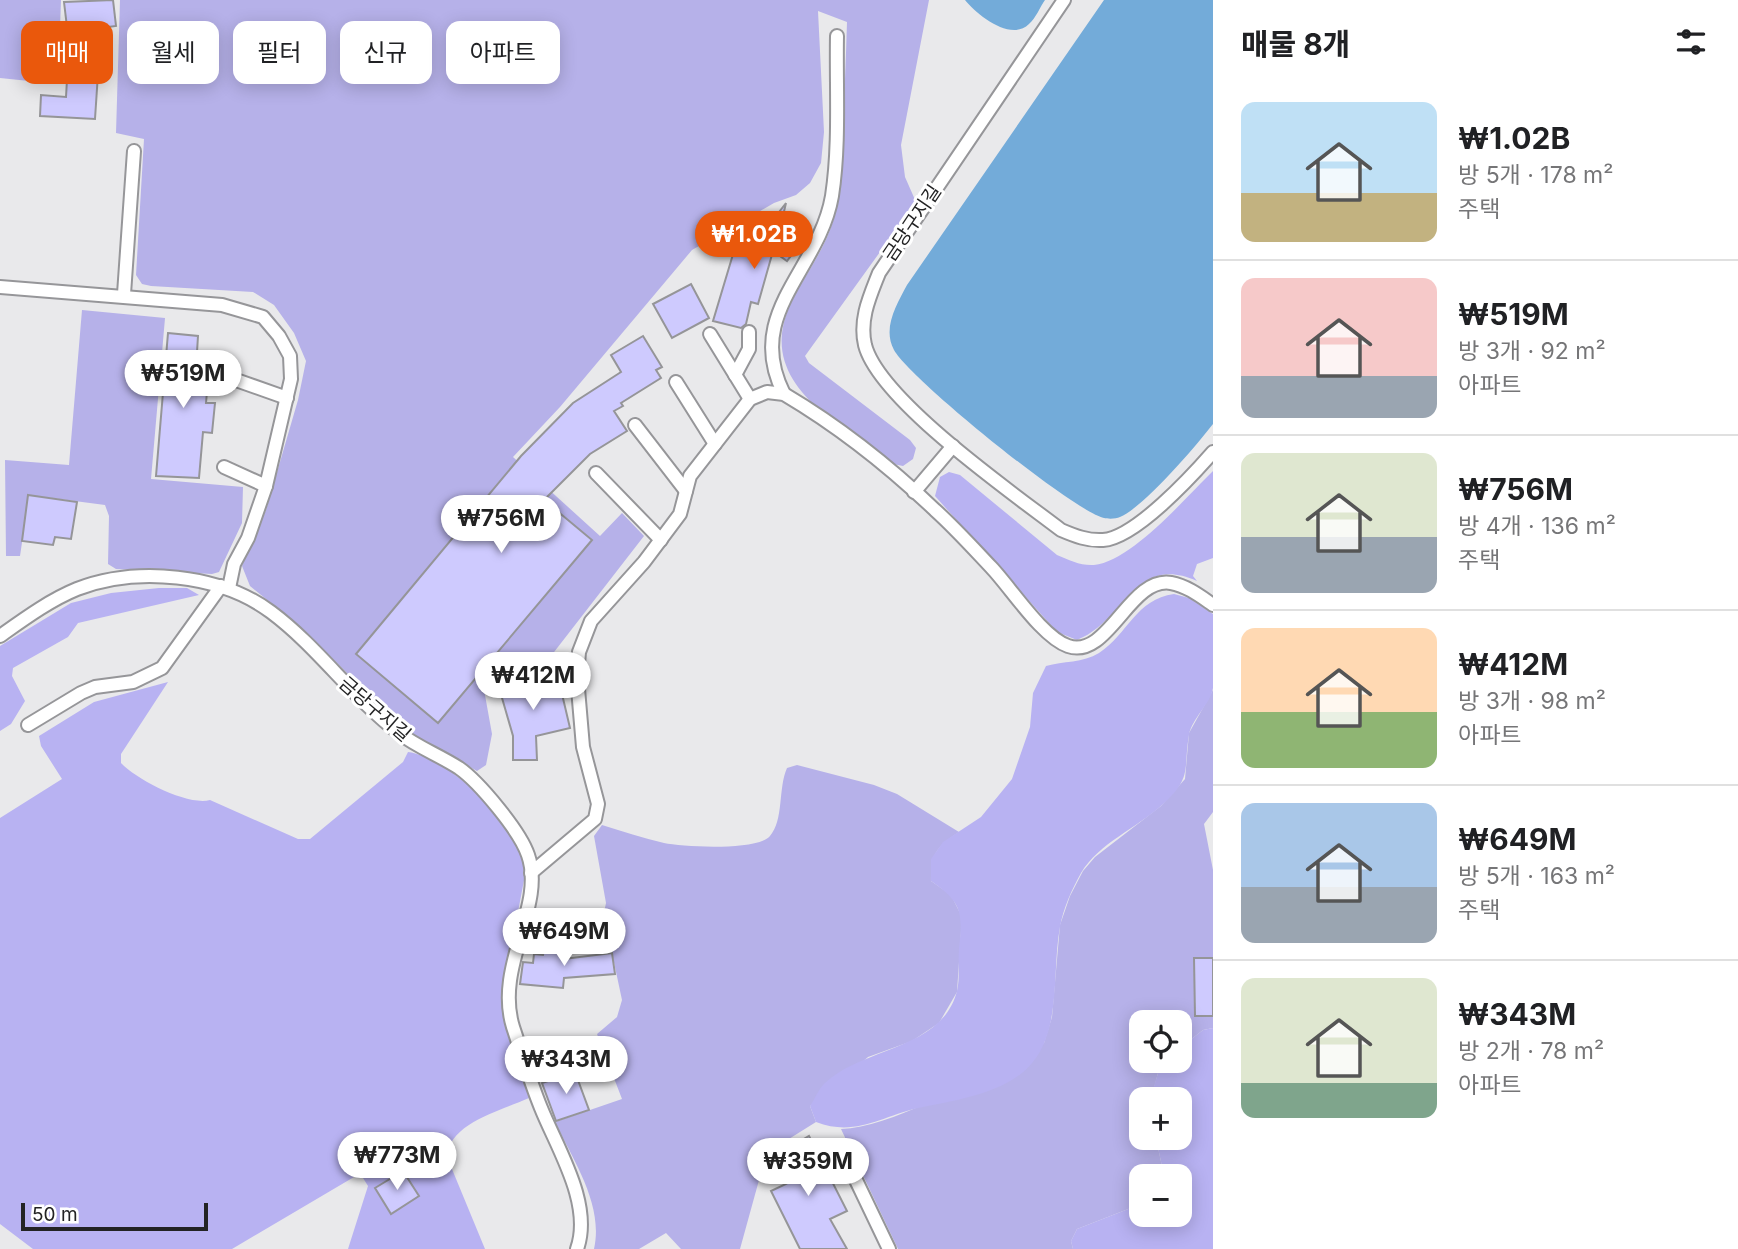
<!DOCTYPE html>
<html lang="ko">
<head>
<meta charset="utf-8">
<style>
  :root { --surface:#fff; --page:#f6f6f6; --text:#202124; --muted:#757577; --line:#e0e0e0; --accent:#ea580c }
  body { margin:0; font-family:Inter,"Noto Sans KR",sans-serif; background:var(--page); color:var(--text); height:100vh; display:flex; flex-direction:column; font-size:26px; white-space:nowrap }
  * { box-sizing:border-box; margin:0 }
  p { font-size:23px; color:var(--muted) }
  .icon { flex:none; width:38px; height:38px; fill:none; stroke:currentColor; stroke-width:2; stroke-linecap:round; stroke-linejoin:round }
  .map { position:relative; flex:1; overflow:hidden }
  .details { display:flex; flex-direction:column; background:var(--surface); width:525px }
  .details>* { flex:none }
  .top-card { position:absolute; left:21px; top:21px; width:665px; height:63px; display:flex; gap:14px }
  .fabs { position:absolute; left:1129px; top:1010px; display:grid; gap:14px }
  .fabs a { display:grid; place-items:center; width:63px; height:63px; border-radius:14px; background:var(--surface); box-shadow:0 4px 18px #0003; font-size:35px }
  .scale { position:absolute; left:21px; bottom:18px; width:187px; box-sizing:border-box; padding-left:7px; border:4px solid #232324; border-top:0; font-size:19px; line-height:24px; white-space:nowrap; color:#232324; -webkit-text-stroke:5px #fff; paint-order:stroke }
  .price { position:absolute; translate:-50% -60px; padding:0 16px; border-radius:24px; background:#fff; color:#222; font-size:23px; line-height:46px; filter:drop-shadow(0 2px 4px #0008) }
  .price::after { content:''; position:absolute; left:50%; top:42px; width:21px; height:16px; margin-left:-10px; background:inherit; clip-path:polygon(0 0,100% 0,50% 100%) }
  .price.current { background:var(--accent); color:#fff }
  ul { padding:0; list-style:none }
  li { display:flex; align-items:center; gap:21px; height:175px; padding:0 28px }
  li+li { border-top:2px solid var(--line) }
  li span { display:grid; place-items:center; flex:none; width:196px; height:140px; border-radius:14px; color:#555 }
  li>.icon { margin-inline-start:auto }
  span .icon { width:84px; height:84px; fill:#fffc; stroke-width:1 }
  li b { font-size:30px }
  h2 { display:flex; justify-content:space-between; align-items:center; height:84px; padding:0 28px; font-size:30px }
  .chip { padding:0 24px; border-radius:14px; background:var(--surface); box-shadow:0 4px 18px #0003; font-size:24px; line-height:63px }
  .chip.current { background:var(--accent); color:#fff }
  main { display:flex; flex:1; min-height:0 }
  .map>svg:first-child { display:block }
  .green { fill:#b6b1e9 }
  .forest { fill:#b8b2f2 }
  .water { fill:#73abd9 }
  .building { fill:#cecafe; stroke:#959598; stroke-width:2 }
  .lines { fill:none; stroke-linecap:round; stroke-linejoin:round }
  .service-casing { stroke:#969699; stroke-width:16 }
  .service { stroke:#fff; stroke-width:12 }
  .labels { text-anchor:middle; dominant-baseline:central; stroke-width:6; stroke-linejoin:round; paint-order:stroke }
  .street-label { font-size:19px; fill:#232324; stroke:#fff }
</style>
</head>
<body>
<main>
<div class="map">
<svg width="1213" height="1249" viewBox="0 0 1213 1249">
  <rect width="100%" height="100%" fill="#e9e9eb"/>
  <g class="green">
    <path d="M0,0h61l-3,84 -58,-6z"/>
    <path d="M120,0h809l-28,145 4,32 11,25 -111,154 4,7 101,77 6,8 -3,11 -10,7 -10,-2c-54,-41 -140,-81 -102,-161 14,-29 34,-53 43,-85 8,-27 8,-56 9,-84 1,-37 3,-74 4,-112l-29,-11 6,121 -3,31 -11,20 -14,12 -22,8 -82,47 -132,157 -47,50 87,79 22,-23 22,23 -100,129 -61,19 9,50 -6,31 -9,6 -73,-41 -100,-100 -54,-44 -8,-20 24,-56 32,-110 8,-39 -12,-28 -20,-28 -21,-13 -102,-6 -9,-2 -6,-9 8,-136 -28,-6z"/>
    <path d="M82,310l83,8 -14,161 92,8 -1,36 -23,49 -7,2 -96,-5 -8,-5 1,-48 -4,-11 -76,-10 -9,61h-14l-1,-96 64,5z"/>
    <path d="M1213,690v122l-9,12 9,46v158l-10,2 -23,18v-26h-39v38l27,1 -10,12 -7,26h-10v39h15l8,38h-23v28l-64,25 -6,12 2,8h-175l-57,-120c59,-3 148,-59 203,-86l8,-26 8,-92 10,-29 13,-25 12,-14 66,-51 24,-27 4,-46z"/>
    <path d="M797,765l77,20 23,9 62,38c-23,15 -28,22 -28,49l20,14 11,22 -5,75 -18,31 -27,18 -44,16 -58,49 6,16 -40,25 -12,15 -24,87h-59l-15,-16 -27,16h-45c10,-44 -21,-89 -39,-127l67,-23 -25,-65 20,-17 5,-17 -10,-47 -10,-31 4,-19 -12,-67 8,-11c20,6 41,13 62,18 19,4 93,8 106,-7 14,-16 8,-48 17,-68z"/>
  </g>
  <g class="forest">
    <path d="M1213,471v87l-16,6 -4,12 4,5c-63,-28 -71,40 -120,59l-20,-8 -122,-136 5,-19 9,-5 11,3 97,80c12,5 24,11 37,10 38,-4 91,-67 119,-94z"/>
    <path d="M159,588h28l12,7 -121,28 -10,14 -55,31 -1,8 13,25 -14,23 -11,7v-85l71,-43 40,-10z"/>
    <path d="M1174,594l15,4 24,16c0,24 0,51 0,74 -3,17 -21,30 -24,47 -6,35 4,42 -27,70 -25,23 -63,38 -81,68 -9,16 -18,36 -21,54 -9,47 4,112 -38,146 -28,22 -70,28 -104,35 -38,9 -63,29 -102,14l-6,-16c5,-7 9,-18 15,-23 38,-36 117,-33 132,-92 3,-13 1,-29 2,-43 4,-35 3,-46 -28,-67v-22l12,-17 38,-25 31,-38 18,-52 3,-34 13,-27c17,-5 37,-3 53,-13 29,-19 37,-54 75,-59z"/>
    <path d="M168,682l-47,72v9c16,17 67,43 89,37l88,39h12l93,-77 5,-10c39,5 100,65 114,101 2,7 2,15 3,22l-24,126 28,97c-29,13 -80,25 -82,59l38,92h-137l20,-63 -5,-8 -9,-1 -122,72h-199l-33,-25v-406l62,-39 -21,-33 -2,-10 55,-34z"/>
    <path d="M1213,1028v221h-140l-2,-8 6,-12 64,-25v10h39v-38h-16l-8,-38h24v-39h-29v-3l7,-23 10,-12 12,-1v-12l23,-18z"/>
  </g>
  <g class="water">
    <path d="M965,0h80c-5,7 -9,18 -16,24 -18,18 -52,-9 -64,-24z"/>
    <path d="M1104,0h109v424c-17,22 -69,83 -93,93 -4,2 -12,2 -16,1 -31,-7 -194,-139 -210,-168 -12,-22 3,-46 13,-65z"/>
  </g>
  <g class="building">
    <path d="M113,0l3,26 -15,2 -6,91 -55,-3 1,-21 25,2 3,-53 -5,-42z"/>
    <path d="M786,203l-4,17 23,17 -18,24 -14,-10 -15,53 -7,-2 -5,22 -5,4 -28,-7 21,-70 12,4z"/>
    <path d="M691,284l18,34 -37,20 -19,-34z"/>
    <path d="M168,333l30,3 -2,32 13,1 -3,34h9l-3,30 -9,-1 -4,46 -43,-2z"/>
    <path d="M643,336l19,31 -6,3 5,8 -40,25 2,3 -9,5 13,20 -37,23 -46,46 48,40 -154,183 -82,-69 165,-198 52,-53 48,-31 -10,-17z"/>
    <path d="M28,495l49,7 -6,37 -16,-2 -2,8 -31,-4z"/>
    <path d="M535,674l3,8 20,-5 12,51 -34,8 1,24h-24v-24l-15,-52z"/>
    <path d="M544,949l20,2 -1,8 49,-6 3,21 -51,4 -1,10 -43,-4 3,-22 10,1 1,-9 9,1z"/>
    <path d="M1194,958h19v58h-18z"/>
    <path d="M575,1072l14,38 -33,11 -14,-38z"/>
    <path d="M809,1136l38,75 -17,8 17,30h-47l-29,-58 15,-7 -16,-18 27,-23z"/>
    <path d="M403,1171l16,25 -28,18 -16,-26z"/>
  </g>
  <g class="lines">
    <defs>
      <g id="service">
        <path d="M1064,0l-185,273c-9,23 -20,46 -14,72 14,55 149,149 196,185 14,6 27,11 42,10 32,-2 89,-64 110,-88"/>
        <path d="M0,287l222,18 41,12 16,19 11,20 1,23 -25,107 -18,52 -14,26 -5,24"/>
        <path d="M124,294l10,-143"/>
        <path d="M710,334l40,65"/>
        <path d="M735,375l14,-26v-17"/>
        <path d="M236,380l51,18"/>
        <path d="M676,382l39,62"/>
        <path d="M784,394c-41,-81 35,-123 48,-198 8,-52 4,-108 5,-160"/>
        <path d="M635,425l51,66"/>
        <path d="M224,467l42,19"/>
        <path d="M596,473l65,67"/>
        <path d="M914,492l39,-46"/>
        <path d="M0,636c24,-17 50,-36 77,-47 60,-23 143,-15 194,23 47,35 81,85 128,121 18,14 40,22 60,35 20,14 61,63 69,87 18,51 -34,111 -15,172 9,27 17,54 28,81 16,40 52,96 36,141"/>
        <path d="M28,725l53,-32 14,-6 38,-5 29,-14 59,-82"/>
        <path d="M531,873l64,-54 3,-15 -15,-57 -6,-70 2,-25 12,-31 53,-59 36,-48 10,-38 60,-77 17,-7 17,2c54,32 106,73 151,116 20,18 38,38 56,57 20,21 51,70 77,79 40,14 62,-70 103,-63 16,3 29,13 42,22"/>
        <path d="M844,1155l45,94"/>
      </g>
    </defs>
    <use href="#service" class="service-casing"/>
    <use href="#service" class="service"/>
  </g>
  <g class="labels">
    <g class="street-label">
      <text transform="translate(912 223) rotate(-56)">금당구지길</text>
      <text transform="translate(375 709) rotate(41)">금당구지길</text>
    </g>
  </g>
</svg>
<div class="fabs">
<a><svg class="icon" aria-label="locate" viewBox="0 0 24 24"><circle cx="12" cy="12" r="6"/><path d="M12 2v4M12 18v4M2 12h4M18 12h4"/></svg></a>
<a>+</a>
<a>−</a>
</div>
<div class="scale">50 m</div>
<b class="price current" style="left:754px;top:271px">₩1.02B</b>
<b class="price" style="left:183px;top:410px">₩519M</b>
<b class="price" style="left:501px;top:555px">₩756M</b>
<b class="price" style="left:533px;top:712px">₩412M</b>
<b class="price" style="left:564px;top:968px">₩649M</b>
<b class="price" style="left:566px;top:1096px">₩343M</b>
<b class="price" style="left:397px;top:1192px">₩773M</b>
<b class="price" style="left:808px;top:1198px">₩359M</b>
<div class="top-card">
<a class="chip current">매매</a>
<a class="chip">월세</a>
<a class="chip">필터</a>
<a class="chip">신규</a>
<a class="chip">아파트</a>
</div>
</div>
<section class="details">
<h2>매물 8개<svg class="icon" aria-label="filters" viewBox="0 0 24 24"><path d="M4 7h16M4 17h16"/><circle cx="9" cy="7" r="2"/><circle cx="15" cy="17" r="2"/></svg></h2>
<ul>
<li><span style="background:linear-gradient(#bfe0f5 65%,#c2b280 0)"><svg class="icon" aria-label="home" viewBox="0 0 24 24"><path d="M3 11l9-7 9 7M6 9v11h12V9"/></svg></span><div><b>₩1.02B</b><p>방 5개 · 178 m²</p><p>주택</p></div></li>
<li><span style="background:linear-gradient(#f6c9c9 70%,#9aa5b1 0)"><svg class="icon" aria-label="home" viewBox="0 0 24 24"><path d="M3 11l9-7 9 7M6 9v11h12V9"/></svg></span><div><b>₩519M</b><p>방 3개 · 92 m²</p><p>아파트</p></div></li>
<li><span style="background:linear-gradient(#dfe7d0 60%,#9aa5b1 0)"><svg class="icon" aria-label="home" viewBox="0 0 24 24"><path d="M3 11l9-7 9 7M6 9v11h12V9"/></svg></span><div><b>₩756M</b><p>방 4개 · 136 m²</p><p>주택</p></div></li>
<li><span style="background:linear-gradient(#ffd9b3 60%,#8fb573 0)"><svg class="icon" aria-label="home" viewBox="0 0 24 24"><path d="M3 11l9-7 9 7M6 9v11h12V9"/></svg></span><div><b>₩412M</b><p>방 3개 · 98 m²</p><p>아파트</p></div></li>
<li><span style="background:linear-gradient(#a9c7e8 60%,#9aa5b1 0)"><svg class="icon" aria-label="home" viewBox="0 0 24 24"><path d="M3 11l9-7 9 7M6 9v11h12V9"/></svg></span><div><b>₩649M</b><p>방 5개 · 163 m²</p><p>주택</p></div></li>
<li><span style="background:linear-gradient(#dfe7d0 75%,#7fa58c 0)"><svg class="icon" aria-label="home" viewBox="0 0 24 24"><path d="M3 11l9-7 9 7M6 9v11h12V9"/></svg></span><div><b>₩343M</b><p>방 2개 · 78 m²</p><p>아파트</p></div></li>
</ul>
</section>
</main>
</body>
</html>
